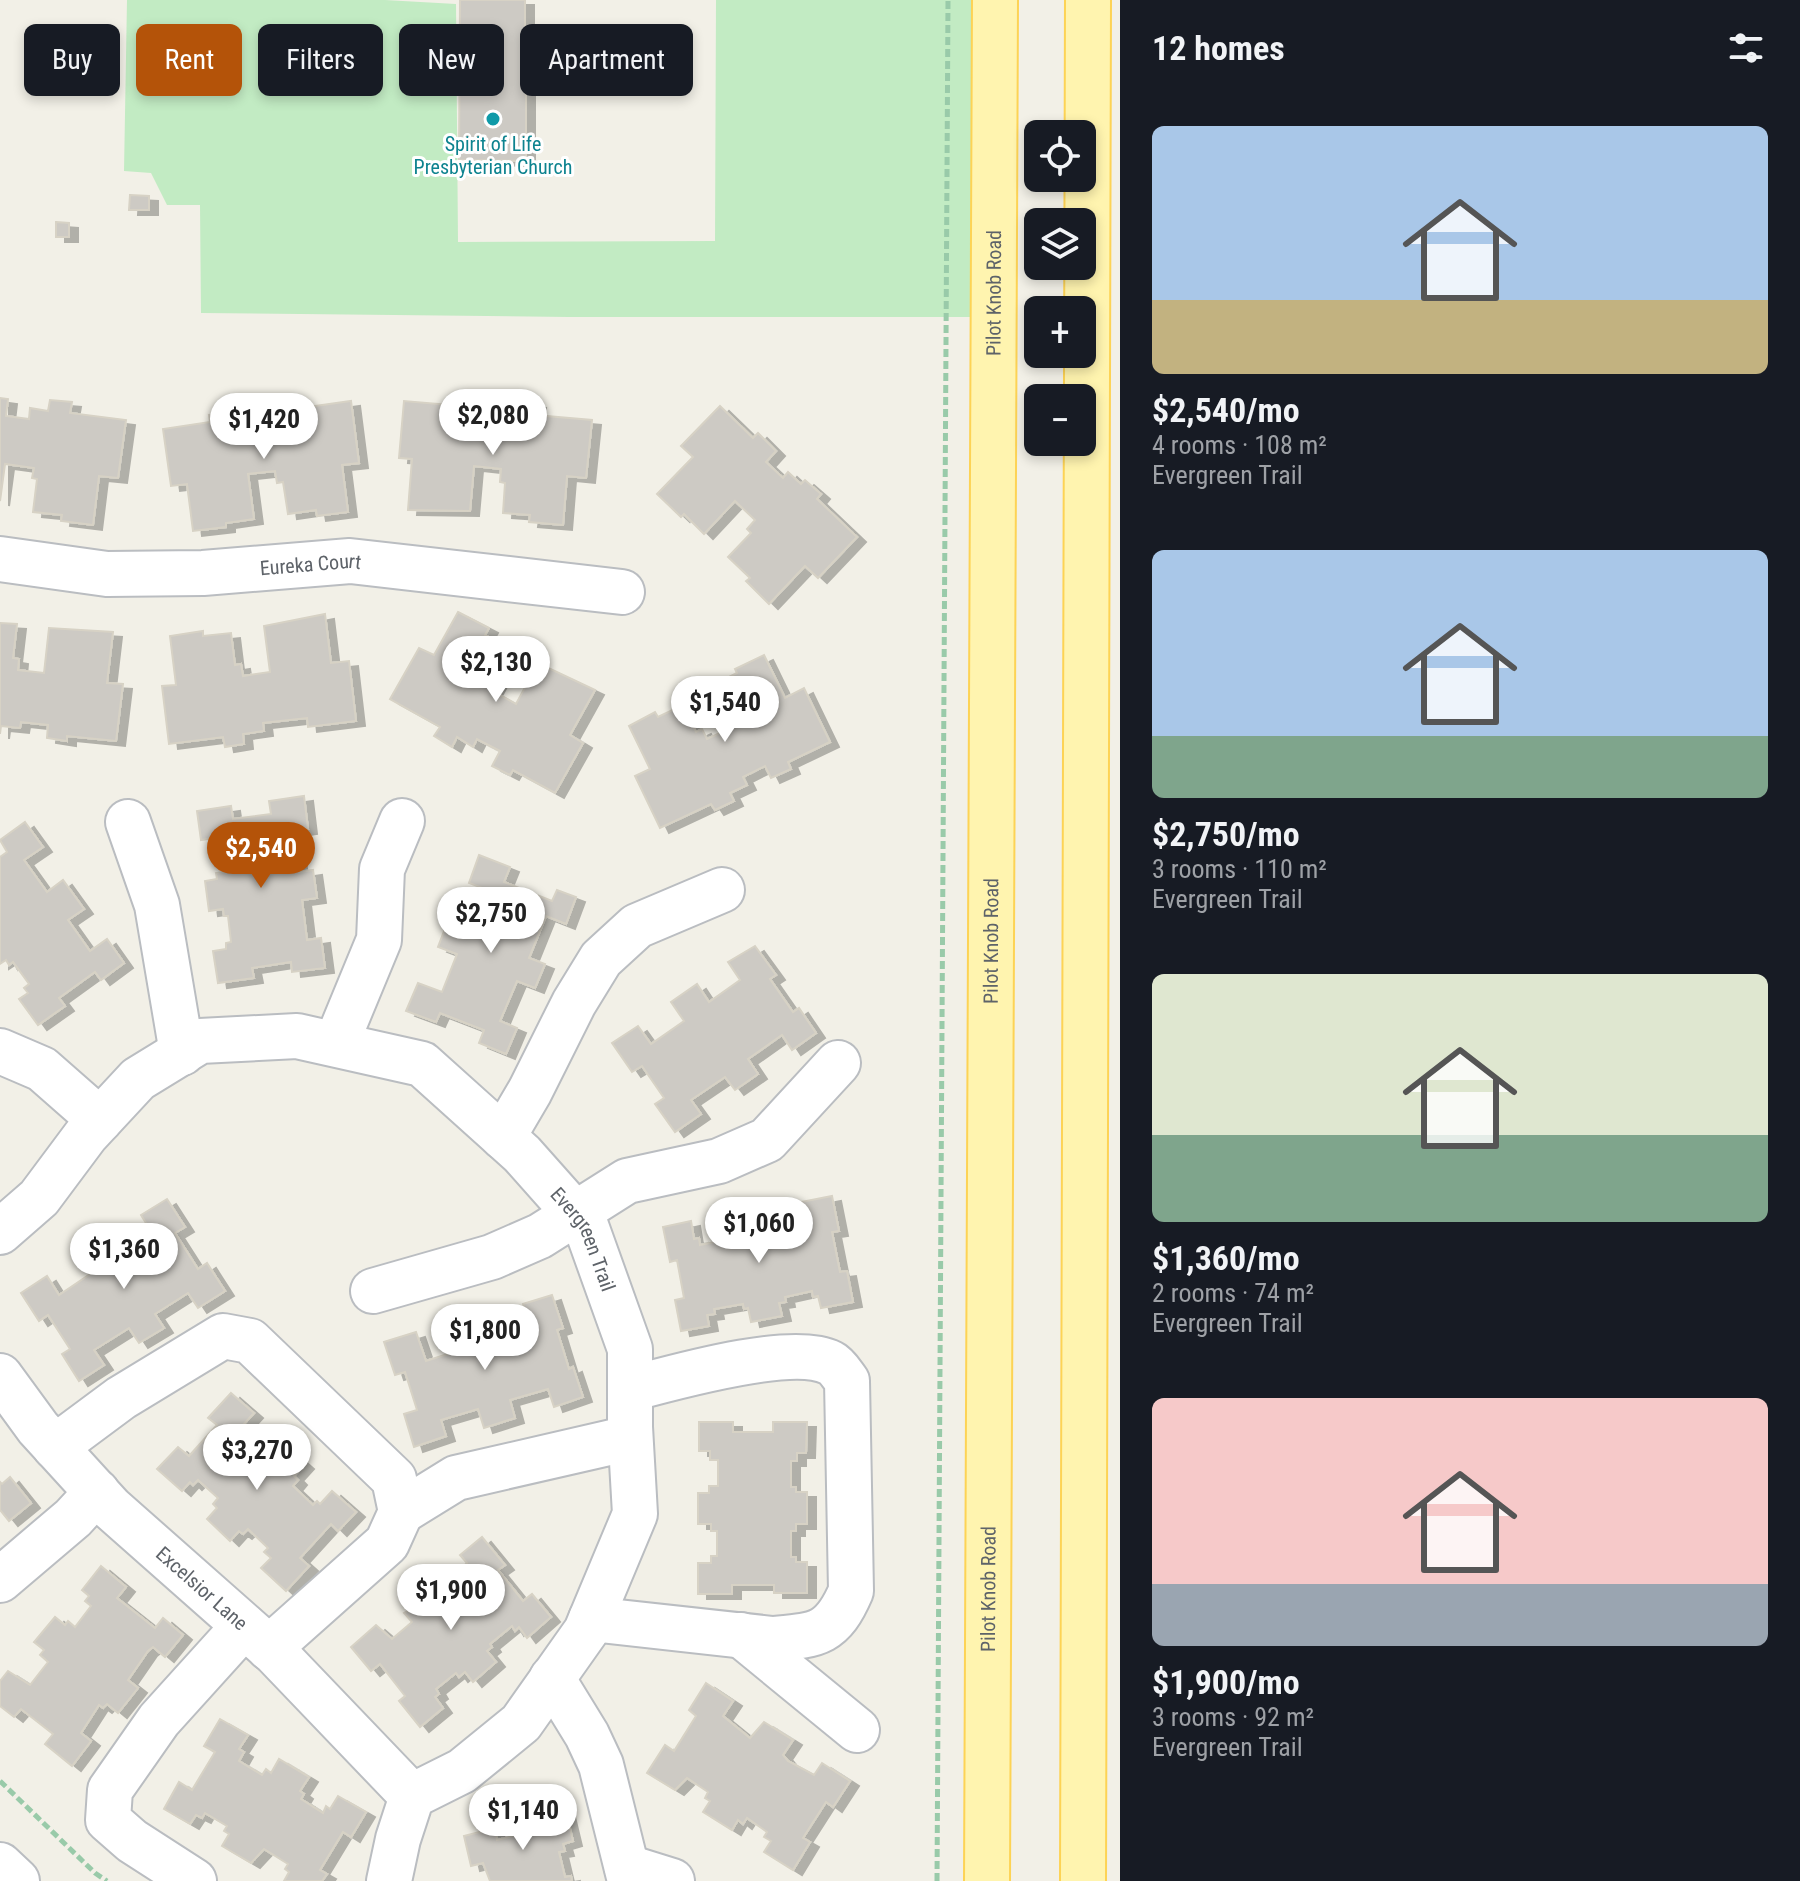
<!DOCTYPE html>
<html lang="en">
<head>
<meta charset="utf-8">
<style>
  :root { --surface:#171b24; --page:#20242c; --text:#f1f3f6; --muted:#9ea1a6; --accent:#b45309 }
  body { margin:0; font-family:"Roboto Condensed",sans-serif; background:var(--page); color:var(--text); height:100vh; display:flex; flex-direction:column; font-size:30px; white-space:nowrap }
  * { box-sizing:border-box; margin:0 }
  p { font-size:26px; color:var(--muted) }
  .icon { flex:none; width:44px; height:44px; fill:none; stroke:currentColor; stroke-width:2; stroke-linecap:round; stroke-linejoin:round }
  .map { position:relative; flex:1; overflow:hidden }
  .drawer { display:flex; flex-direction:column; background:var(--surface); width:680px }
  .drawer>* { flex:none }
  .hud { position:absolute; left:24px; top:24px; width:760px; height:72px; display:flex; gap:16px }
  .buttons { position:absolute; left:1024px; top:120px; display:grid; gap:16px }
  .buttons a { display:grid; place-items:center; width:72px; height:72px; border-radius:12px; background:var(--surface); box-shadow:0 4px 12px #0003; font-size:40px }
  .price { position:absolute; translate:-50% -68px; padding:0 18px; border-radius:28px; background:#fff; color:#222; font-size:26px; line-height:52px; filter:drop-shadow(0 2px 4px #0008) }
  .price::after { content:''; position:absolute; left:50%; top:48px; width:24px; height:18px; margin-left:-12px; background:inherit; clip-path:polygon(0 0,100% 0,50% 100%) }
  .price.active { background:var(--accent); color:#fff }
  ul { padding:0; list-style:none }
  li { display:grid; align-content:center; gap:16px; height:424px; padding:0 32px }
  li span { display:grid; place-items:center; height:248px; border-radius:12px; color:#555 }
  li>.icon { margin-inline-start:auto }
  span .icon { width:144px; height:144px; fill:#fffc; stroke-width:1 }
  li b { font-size:34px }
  h2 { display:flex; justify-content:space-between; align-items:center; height:96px; padding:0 32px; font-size:34px }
  .chip { padding:0 28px; border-radius:12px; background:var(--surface); box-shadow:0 4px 12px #0003; font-size:28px; line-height:72px }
  .chip.active { background:var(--accent); color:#fff }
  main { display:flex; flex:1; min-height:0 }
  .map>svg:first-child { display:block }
  .green { fill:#c2ebc3 }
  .building { fill:#cdcac4; stroke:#d7d2c5; stroke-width:2; filter:url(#shadow) }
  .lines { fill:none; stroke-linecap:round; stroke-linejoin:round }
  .minor-casing { stroke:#babdc1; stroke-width:48 }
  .major-casing { stroke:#fdd355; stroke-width:48 }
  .path { stroke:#99caa9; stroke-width:5; stroke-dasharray:8 4; stroke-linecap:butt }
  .minor { stroke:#fff; stroke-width:44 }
  .major { stroke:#fff4af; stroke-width:44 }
  .culture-dot { fill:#0f9aa8; stroke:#fff; stroke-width:3 }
  .labels { text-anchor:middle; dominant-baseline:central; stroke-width:6; stroke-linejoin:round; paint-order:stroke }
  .culture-label { font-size:20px; fill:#0d838f; stroke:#fff }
  .street-label { font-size:20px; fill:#5e6369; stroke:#fff }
</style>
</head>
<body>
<main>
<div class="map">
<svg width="1120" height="1881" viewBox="0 0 1120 1881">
  <defs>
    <filter id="shadow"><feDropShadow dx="9" dy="5" stdDeviation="0" flood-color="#0004"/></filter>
  </defs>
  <rect width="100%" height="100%" fill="#f2f0e7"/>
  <path class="green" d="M127,0h258l71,4 2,238 257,-1 1,-241h259l-2,317h-404l-368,-4 -1,-108h-33l-16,-32 -27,-2z"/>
  <g class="building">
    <path d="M460,0h65v59h11v18h-10v84l-67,-1z"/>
    <path d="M130,195l19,1v14h-20z"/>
    <path d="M56,222l13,1v14h-13z"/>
    <path d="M0,398l8,1 -2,17 23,3 1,-11 18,3 2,-11 22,2 -2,11 56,7 -8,58 -19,-2 -6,49 -32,-4 1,-6 -29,-3 4,-33 -5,-1 2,-10 -29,-4 -5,37z"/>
    <path d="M292,399l2,10 57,-8 8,62 -17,2 6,47 -31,4 -1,-6 -28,4 -5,-32 -6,1 -2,-12 -27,3 6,45 -28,4v4l-33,4 -6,-47 -16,2 -8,-57 47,-7 -1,-7 21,-2 3,15 24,-3 -1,-10 19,-2 -1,-12z"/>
    <path d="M450,399l23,2 -2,19 25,2 1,-11 17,2 1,-12 22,2 -2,12 57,5 -6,58 -19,-2 -4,49 -34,-3 1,-7 -27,-2 2,-30 -5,-1 1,-13 -27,-3 -4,45 -62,-1 4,-51 -13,-1 5,-57 46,4z"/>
    <path d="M720,406l33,32 5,-5 18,18 -10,11 17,16 5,-6 13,12 4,-4 16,14 -4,5 40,38 -39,41 -13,-12 -36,38 -23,-23 4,-3 -22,-21 23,-24 -4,-4 8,-9 -20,-19 -31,33 -20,-20 -3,3 -24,-23 36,-37 -12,-11z"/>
    <path d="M458,612l31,16 -4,7 24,13 -16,30 6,2 -6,11 23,13 22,-41 57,27 -25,45 13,8 -28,50 -42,-23 -3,5 -18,-9 8,-15 -23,-12 -4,8 -16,-10 -5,10 -18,-11 6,-9 -50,-28 29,-51 15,7z"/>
    <path d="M325,614l6,49 18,-2 7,60 -48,6 -1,-9 -44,5 1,8 -21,3 1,10 -19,3 -2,-10 -54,7 -7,-58 14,-1 -6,-49 33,-5v5l28,-3 4,32 6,-1 2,12 27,-4 -6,-46z"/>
    <path d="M0,623l17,1 -4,34 6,1 -1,11 26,3 5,-45 64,4 -6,51 16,1 -7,57 -49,-5v5l-20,-3 1,-13 -27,-3 -1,6 -19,-2 -1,8z"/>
    <path d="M764,655l21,43 19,-10 26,54 -42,20 3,7 -20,9 -6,-12 -22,11 4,8 -17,8 4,8 -19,9 -4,-6 -51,24 -25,-52 15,-7 -21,-43 26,-14 3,5 25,-12 13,27 6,-3 5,10 26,-12 -20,-42 24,-12 -2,-4z"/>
    <path d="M304,796l4,33 -14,2 5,41 14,-2 4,28 -15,2 5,40 14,-2 4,30 -33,4 -1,-10 -39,6 2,10 -36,5 -5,-32 13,-2v-6l5,-1 -3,-26h-4l-1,-7 -14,2 -4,-30 12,-2 -1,-6 8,-1 -4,-28 -5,1 -1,-7 -13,2 -4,-29 34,-5 2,13 38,-5 -2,-13z"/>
    <path d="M25,822l18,25 -19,13 23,32 16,-12 21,29 -16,11 22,31 17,-12 17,24 -23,17 -6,-8 -36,26 6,8 -27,19 -19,-26 9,-6 -4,-5 5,-4 -16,-22 -4,3 -3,-5 -6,4v-107l7,-5 -7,-12z"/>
    <path d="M479,855l31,12 -6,15 48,19 5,-11 19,7 -10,27 -20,-8 -17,42 16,6 -10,24 -18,-7 -17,40 17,7 -11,26 -27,-11 5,-13 -44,-17 -4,9 -30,-11 12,-28 24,9 15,-38 -19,-7 11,-29 21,9 15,-38 -16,-6z"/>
    <path d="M755,946l21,29 -6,4 23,33 6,-4 17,25 -24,17 -10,-15 -34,24 10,15 -23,16 -10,-13 -34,23 10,14 -26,18 -20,-28 9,-6 -22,-32 -10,6 -20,-29 26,-17 13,18 33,-23 -13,-19 26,-18 12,18 31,-22 -12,-18z"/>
    <path d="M832,1196l7,35 -7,1 8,40 7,-1 6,31 -32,6 -3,-12 -5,1 -1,-6 -27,6 1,5 -7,1 3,13 -31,6 -3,-14 -4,1 -1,-5 -29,5 1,5 -8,1 2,11 -28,5 -6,-31 9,-2 -7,-38 -7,2 -7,-35 28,-6 3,18 5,-1 1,7 29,-6 -2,-8 7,-2 -3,-14 29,-5 2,11 6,-1 2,10 32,-6 -1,-22z"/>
    <path d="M167,1199l18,28 -10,6 23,36 9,-6 18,28 -27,17 -10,-15 -33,21 9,14 -25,15 -10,-15 -35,22 10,15 -25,16 -17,-27 8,-5 -22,-34 -9,6 -18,-28 26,-17 12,19 34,-23 -13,-19 26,-17 14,21 34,-21 -13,-21z"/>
    <path d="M552,1295l11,33 -6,2 12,39 4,-2 10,30 -29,10 -6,-18 -38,11 5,18 -31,10 -6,-19 -37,11 5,16 -32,11 -10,-33 13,-4 -12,-38 -10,3 -11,-33 32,-10 10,29 37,-12 -9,-27 30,-10 9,30 39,-13 -9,-25z"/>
    <path d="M231,1393l23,20 -11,12 5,4 -6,6 21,20 17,-13 25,22 -11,12 4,4 -5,6 20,19 4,-4 3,3 12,-13 24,21 -18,19 -7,-7 -31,34 9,8 -23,25 -25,-23 10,-10 -7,-6 4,-4 -20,-19 -5,5 -4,-3 -9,10 -23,-22 10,-11 -4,-4 5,-6 -20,-18 -5,5 -3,-3 -8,9 -25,-22 21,-22 11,9 28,-31 -9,-7z"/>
    <path d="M699,1422h34v10h40v-10h34l-1,31h-9v8h-6v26h5v5h11v32h-11v7h-5v26h5v5h11v31h-33v-8h-42v9h-34v-31h13v-7h6v-25h-6v-7h-13v-31h11v-7h9v-26h-8v-9h-11z"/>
    <path d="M10,1477l21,26 -22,18 -9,-11v-28l2,2z"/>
    <path d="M482,1537l23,28 -7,5 25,31 9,-7 19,23 -24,21 -8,-11 -4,4 -3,-5 -22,18 2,3 -5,4 9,11 -23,20 -8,-10 -6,5 -3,-4 -20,16 3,5 -4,3 8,11 -23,19 -21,-26 6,-5 -25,-32 -9,7 -20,-24 25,-22 16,14 20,-17 -8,-9 7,-4 -6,-8 23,-19 8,9 5,-4 5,5 20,-16 -6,-7 7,-6 -7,-8z"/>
    <path d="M101,1566l25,21 -9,11 38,30 8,-10 20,17 -18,22 -12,-10 -5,4 -20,29 10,8 -20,25 -11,-9 -4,4 -4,-3 -18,28 10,8 -19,25 -27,-22 8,-10 -32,-25 -7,8 -14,-11v-25l8,-10 22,14 18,-23 -8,-7 4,-5 -10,-8 21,-25 10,8 3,-4 7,6 16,-21 -6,-5 4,-5 -7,-6z"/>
    <path d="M706,1683l27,18 -10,15 27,22 14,-16 29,18 -10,15 5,6 26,14 8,-12 28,18 -17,26 -7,-5 -23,36 7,4 -17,28 -29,-18 7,-11 -7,-4 3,-5 -20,-14 -4,6 -5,-4 -6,10 -29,-18 7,-11 -5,-3 3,-6 -21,-14 -12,12 -28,-17 18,-28 9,6 22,-35 -7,-6z"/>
    <path d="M220,1719l28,16 -9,14 5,3 -5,9 23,14 4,-6 5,4 8,-14 30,18 -9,14 4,3 -3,5 22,14 3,-7 4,3 8,-13 28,16 -15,25 -8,-5 -23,38 7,4 -5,7h-38l5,-9 -4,-3 3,-5 -24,-15 -13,14 -29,-17 7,-12 -5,-3 3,-5 -22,-13 -3,5 -6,-3 -6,9 -26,-15 15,-27 13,8 23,-38 -11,-6z"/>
    <path d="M566,1812l7,29 -10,3 2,7 -6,1 6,25 6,-1 1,5h-82l-7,-18 -12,3 -7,-30 31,-8 2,12 40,-10 -2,-10z"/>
  </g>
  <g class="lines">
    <defs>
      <g id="minor">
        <path id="s1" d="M0,559l107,15 96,-1 147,-12 272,31"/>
        <path d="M128,822l29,83 25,148"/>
        <path d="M336,1044l43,-104 3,-71 20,-48"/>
        <path d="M0,1051l42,18 58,51"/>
        <path d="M503,1137l27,-46 44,-88 27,-44 36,-33 85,-36"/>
        <path id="s2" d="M0,1232l39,-34 47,-63 52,-56 62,-38 97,-5 125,28 100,90 64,72 44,123v78l5,87 -49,117 -65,92 -59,48 -50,25 -14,43 -9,42"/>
        <path d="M373,1291l119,-34 48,-21 87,-55 92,-20 48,-21 71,-77"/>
        <path id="s3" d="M0,1376l38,52 73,80 164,145 137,143"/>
        <path d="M55,1447l66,-49 102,-62 27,5 144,138 7,33 -14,31 -118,105"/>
        <path d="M401,1512l55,-34 174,-40"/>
        <path d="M0,1580l73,-62 24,-26"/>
        <path d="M591,1619l182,20c44,-4 59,-4 78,-48l-4,-210c-4,-5 -10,-15 -16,-18 -39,-20 -159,15 -201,26"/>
        <path d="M741,1635l116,95"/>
        <path d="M552,1678l35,57 14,30 29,116"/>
        <path d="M0,1865l17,16"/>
        <path d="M627,1867l45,14"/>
        <path d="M194,1881l-62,-40 -24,-21 2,-30 49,-70 85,-94"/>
      </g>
      <g id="major">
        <path id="s4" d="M987,1881l8,-1881"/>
        <path d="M1083,1881l5,-1881"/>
      </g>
    </defs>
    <use href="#minor" class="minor-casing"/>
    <use href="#major" class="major-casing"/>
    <g class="path">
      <path d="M0,1781l95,92 12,8"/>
      <path d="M937,1881l11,-1881"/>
    </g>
    <use href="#minor" class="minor"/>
    <use href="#major" class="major"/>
  </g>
  <circle class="culture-dot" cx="493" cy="119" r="8"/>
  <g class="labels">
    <g class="culture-label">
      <text x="493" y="144">Spirit of Life<tspan x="493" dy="23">Presbyterian Church</tspan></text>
    </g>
    <g class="street-label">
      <text stroke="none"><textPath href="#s4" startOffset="1588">Pilot Knob Road</textPath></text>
      <text stroke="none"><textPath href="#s1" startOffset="312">Eureka Court</textPath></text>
      <text stroke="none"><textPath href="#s4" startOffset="940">Pilot Knob Road</textPath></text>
      <text stroke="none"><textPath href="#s2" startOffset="746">Evergreen Trail</textPath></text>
      <text stroke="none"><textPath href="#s4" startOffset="292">Pilot Knob Road</textPath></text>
      <text stroke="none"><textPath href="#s3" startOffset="294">Excelsior Lane</textPath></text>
    </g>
  </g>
</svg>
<div class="buttons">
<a><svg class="icon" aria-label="locate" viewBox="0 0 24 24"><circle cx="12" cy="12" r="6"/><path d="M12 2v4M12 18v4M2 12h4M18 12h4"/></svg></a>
<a><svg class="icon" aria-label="layers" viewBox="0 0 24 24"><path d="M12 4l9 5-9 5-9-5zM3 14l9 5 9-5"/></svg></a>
<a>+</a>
<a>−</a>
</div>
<b class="price" style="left:493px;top:457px">$2,080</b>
<b class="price" style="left:264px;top:461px">$1,420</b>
<b class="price" style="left:496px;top:704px">$2,130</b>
<b class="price" style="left:725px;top:744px">$1,540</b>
<b class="price active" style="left:261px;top:890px">$2,540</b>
<b class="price" style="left:491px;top:955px">$2,750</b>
<b class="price" style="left:759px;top:1265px">$1,060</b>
<b class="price" style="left:124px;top:1291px">$1,360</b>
<b class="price" style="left:485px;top:1372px">$1,800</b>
<b class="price" style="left:257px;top:1492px">$3,270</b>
<b class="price" style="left:451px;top:1632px">$1,900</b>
<b class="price" style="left:523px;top:1852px">$1,140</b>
<div class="hud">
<a class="chip">Buy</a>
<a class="chip active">Rent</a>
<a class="chip">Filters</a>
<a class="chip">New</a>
<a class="chip">Apartment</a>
</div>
</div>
<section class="drawer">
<h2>12 homes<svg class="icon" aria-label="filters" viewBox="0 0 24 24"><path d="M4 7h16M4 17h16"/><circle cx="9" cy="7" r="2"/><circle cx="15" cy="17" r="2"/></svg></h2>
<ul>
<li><span style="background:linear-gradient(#a9c7e8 70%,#c2b280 0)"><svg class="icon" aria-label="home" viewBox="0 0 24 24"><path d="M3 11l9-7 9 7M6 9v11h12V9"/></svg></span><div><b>$2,540/mo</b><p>4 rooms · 108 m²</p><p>Evergreen Trail</p></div></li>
<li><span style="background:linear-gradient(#a9c7e8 75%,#7fa58c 0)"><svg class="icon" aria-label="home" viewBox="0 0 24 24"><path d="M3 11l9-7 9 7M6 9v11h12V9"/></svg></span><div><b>$2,750/mo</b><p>3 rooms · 110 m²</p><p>Evergreen Trail</p></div></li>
<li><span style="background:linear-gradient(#dfe7d0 65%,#7fa58c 0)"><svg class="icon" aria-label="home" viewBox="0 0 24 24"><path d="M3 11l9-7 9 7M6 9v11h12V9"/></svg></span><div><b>$1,360/mo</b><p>2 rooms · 74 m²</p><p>Evergreen Trail</p></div></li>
<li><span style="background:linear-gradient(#f6c9c9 75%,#9aa5b1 0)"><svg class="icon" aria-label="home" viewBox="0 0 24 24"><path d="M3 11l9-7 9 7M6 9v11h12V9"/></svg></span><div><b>$1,900/mo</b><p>3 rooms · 92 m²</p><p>Evergreen Trail</p></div></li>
</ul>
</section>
</main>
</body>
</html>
